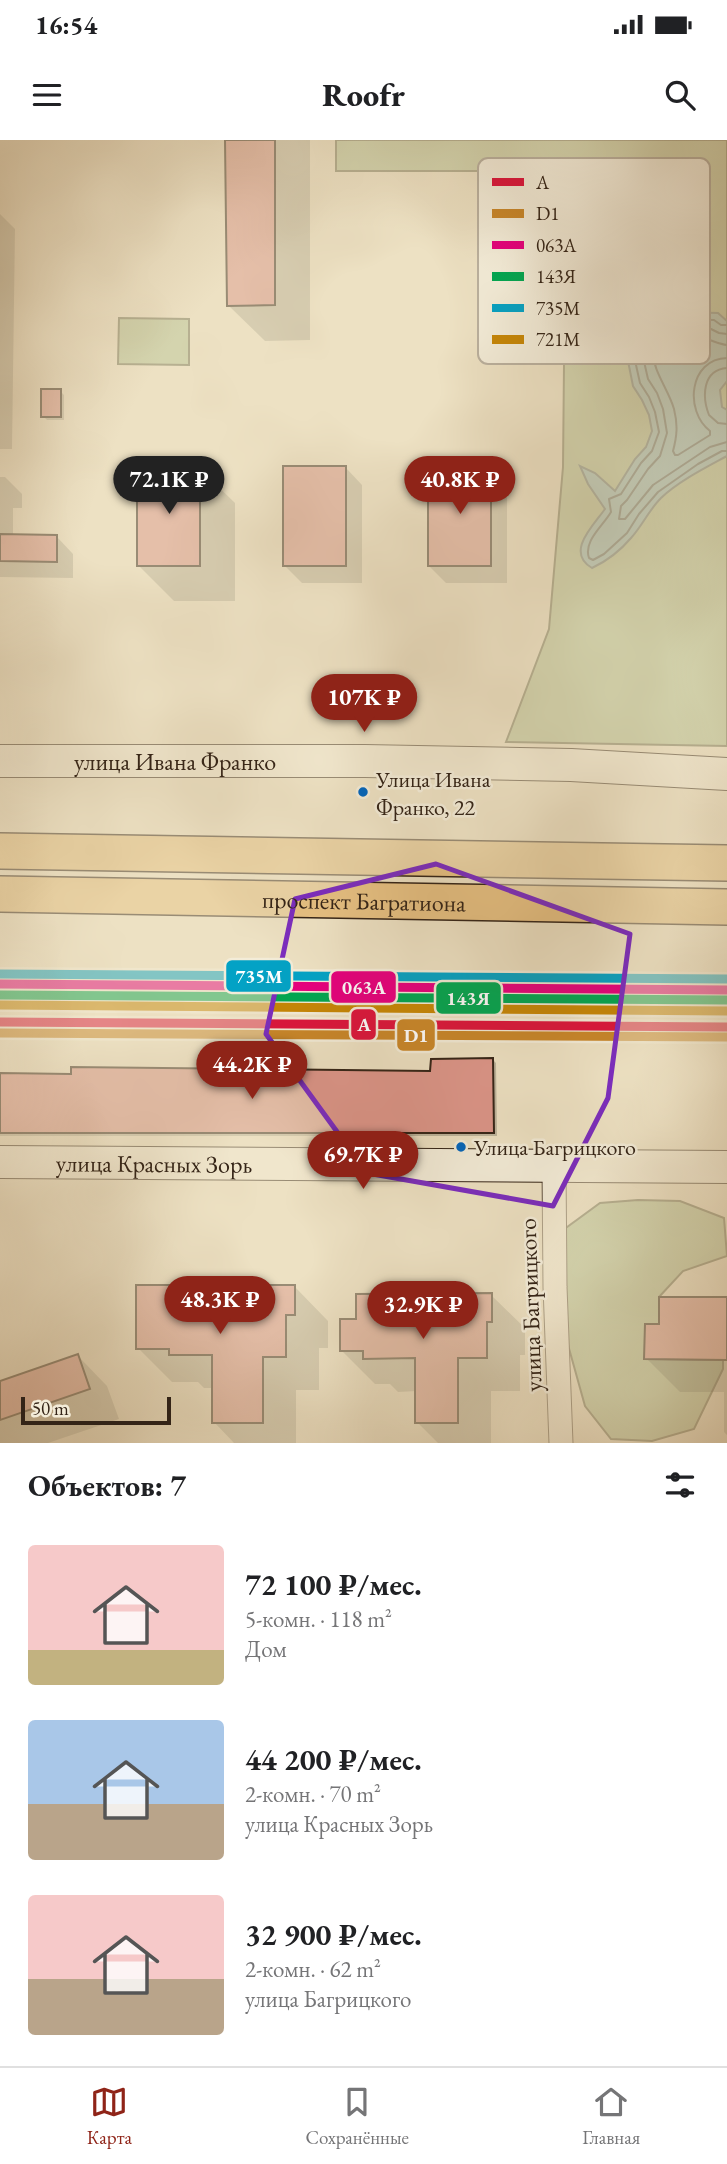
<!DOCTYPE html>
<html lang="ru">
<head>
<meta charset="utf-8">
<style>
  :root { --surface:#fff; --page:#f6f6f6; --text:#202124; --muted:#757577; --line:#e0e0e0; --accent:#8f2418 }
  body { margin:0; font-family:"EB Garamond",serif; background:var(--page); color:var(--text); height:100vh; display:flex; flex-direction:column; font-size:26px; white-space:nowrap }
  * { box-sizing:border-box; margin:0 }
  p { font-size:23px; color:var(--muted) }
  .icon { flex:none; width:38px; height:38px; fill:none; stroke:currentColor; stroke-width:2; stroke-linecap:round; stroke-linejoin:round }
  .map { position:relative; height:1303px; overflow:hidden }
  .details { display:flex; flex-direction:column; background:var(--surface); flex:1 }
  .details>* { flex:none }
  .scale { position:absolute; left:21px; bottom:18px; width:150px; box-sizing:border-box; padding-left:7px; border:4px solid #342417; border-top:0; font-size:19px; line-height:24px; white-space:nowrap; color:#342417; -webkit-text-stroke:5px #f3ecd8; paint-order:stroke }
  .price { position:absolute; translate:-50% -60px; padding:0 16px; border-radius:24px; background:var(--accent); color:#fff; font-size:23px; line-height:46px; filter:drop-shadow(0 2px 4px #0008) }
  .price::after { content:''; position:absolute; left:50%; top:42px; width:21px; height:16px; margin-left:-10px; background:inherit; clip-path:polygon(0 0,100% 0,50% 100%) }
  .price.active { background:#222; color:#fff }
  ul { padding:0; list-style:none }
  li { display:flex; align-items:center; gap:21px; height:175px; padding:0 28px }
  li span { display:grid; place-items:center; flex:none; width:196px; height:140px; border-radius:7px; color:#555 }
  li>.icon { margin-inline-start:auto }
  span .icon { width:84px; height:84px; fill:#fffc; stroke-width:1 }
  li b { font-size:30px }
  h2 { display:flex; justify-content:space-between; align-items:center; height:84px; padding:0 28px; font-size:30px }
  .status { display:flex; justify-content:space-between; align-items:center; height:49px; padding:0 35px; background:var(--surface); direction:ltr }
  .status svg { height:19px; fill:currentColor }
  header { display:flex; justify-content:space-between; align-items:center; height:91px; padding:0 28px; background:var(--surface); font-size:32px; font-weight:800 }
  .dock { display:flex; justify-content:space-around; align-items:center; height:98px; border-top:2px solid var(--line); background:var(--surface); font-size:19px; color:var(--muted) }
  .dock a { display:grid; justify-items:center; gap:4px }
  .dock .active { color:var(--accent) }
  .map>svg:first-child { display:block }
  .green { fill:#b6c395; stroke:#757456; stroke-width:2 }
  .water { fill:#9abcb9; stroke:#717f78; stroke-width:2 }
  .shadow { fill:#0003 }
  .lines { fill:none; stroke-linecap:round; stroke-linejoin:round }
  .shore { stroke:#677068; stroke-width:2 }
  .building { fill:#dc9589; stroke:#342417; stroke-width:2 }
  .street-casing { stroke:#625342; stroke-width:25 }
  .secondary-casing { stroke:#342417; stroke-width:34 }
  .primary-casing { stroke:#342417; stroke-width:38 }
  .street { stroke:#f3ecd8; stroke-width:23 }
  .secondary { stroke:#f3ecd8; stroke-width:32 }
  .primary { stroke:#e6c082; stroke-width:35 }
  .rail-1-casing { stroke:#f3ecd8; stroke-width:14 }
  .rail-2-casing { stroke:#f3ecd8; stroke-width:14 }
  .rail-3-casing { stroke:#f3ecd8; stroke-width:14 }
  .rail-4-casing { stroke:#f3ecd8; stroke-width:14 }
  .rail-5-casing { stroke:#f3ecd8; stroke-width:14 }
  .rail-6-casing { stroke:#f3ecd8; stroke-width:14 }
  .rail-1 { stroke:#dc143c; stroke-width:9 }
  .rail-2 { stroke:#c88629; stroke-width:9 }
  .rail-3 { stroke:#e5007d; stroke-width:9 }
  .rail-4 { stroke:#00a651; stroke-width:9 }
  .rail-5 { stroke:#03a2c5; stroke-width:9 }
  .rail-6 { stroke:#c68606; stroke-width:9 }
  .marked { fill:none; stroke:#7b2cbf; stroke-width:5; stroke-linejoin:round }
  .bus-dot { fill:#0065bd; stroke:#f3ecd8; stroke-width:2.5 }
  .labels { text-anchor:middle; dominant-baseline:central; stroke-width:5; stroke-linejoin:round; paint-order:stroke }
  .bus-label { font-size:22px; fill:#342417; stroke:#f3ecd8; text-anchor:start }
  .street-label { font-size:24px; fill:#342417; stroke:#f3ecd8 }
  .key { fill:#f3ecd8; stroke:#bab09e; stroke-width:2 }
  .key-label { font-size:19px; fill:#342417 }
  .line-badge { stroke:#f3ecd8; stroke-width:2.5 }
  .badge-label { font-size:19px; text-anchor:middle; font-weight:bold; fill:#fff }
</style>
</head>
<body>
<div class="status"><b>16:54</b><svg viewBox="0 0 49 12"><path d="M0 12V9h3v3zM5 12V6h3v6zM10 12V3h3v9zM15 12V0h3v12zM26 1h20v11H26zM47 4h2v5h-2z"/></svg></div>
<header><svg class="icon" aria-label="menu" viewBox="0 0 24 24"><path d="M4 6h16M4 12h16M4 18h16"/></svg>Roofr<svg class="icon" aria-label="search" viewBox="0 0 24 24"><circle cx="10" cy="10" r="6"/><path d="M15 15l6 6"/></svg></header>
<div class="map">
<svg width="727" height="1303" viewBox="0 0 727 1303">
  <rect width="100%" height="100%" fill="#ede1c3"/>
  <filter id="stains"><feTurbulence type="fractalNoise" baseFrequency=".00286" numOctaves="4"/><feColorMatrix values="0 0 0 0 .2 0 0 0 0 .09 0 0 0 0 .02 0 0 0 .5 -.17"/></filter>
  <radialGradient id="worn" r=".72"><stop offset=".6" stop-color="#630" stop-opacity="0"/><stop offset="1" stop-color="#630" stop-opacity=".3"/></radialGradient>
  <g class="green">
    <path d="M336,0h391v606l-221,-4 43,-113 14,-162 2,-204 -66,-92h-163z"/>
    <path d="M119,178l70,1v46l-71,-1z"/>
    <path d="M638,1060l42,1 44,17 3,38 -44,15 -24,26v27h-14v35l78,1v9l-29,60 -42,12 -41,-2 -26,-33 -20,-72 -6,-101 41,-30z"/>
  </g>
  <path class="water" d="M683,172l35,1 9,8v60l-7,9 2,17 5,3v46c-22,12 -48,25 -66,42 -12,12 -19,28 -30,40 -11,13 -24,23 -39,30 -27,-16 1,-42 13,-59l-17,-25 -8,-18 15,7 20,18 20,-32 11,-12 6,-16 -3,-16 -7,-15 -9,-14 -6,-30 5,-22 19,-18z"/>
  <g class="shadow">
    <path d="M227,0h83v200l-45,1 -36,-35z"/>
    <path d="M0,74l15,15 -3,220h-12z"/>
    <path d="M60,251l4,4v25h-17l-4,-4z"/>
    <path d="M199,328l36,35v98h-61l-36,-36z"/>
    <path d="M346,328l16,17v98h-60l-17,-17z"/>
    <path d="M490,328l17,17v98h-61l-17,-17z"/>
    <path d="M0,337h5l17,17v14h-9v28l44,1 16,17v24l-73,-1z"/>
    <path d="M492,919l4,4 1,73h-497v-62l72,2 359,-4z"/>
    <path d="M295,1147l33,34v27h-9v42h-23v53h-62l-20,-21v-34h-10l-6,-6h-26l-34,-34z"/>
    <path d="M491,1155l34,33v27h-5v36h-29v52h-53l-21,-21v-31l-19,1 -8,-8h-15l-34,-34 17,-30z"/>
    <path d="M727,1159v136l-3,-3v-40h-44l-34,-34 15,-32z"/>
    <path d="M78,1216l29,30 12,33 -71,24h-48v-60z"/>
  </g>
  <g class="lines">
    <g class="shore">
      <path d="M727,185h-6l-7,-5 -31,-1 -28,4 -16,14 -5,19 6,27 9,14 6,15 4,20 -7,19 -11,12 -20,31 -12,5 2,13c-8,14 -28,29 -22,46l4,2 11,-6 23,-21 12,-19 19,-22 40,-28 24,-13h5"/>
      <path d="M727,194l-8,-1 -8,-4 -28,-1 -25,3 -12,11 -3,15 5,22 9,14 6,16 4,24 -7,23 -12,13 -21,31 -6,6 -2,13h6l28,-34 57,-38 17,-5"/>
      <path d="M727,205c-8,-1 -13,-4 -21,-6 -6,-1 -15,-1 -21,-1 -58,3 -19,42 -11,71 4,16 3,27 -1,42l2,4h3l32,-20v-4c-26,-20 -21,-72 17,-73"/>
      <path d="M727,228c-25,2 -25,29 -18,47l9,8 9,1"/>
    </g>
  </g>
  <g class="building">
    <path d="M225,0h50v165l-48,1z"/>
    <rect x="41" y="249" width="20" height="28"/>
    <rect x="137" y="326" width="63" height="100"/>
    <rect x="283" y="326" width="63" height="100"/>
    <rect x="428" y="326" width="63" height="100"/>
    <path d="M0,394l57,1v27l-57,-1z"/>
    <path d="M493,918l1,75h-494v-60l71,1v-7l359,4 1,-12z"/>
    <path d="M136,1145h159v30h-9v42h-23v66h-51v-68h-43v-6h-33z"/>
    <path d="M492,1153v29h-5v36h-29v65h-43v-65l-52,1v-8h-23v-32h16v-25z"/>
    <path d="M659,1157h68v63l-83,-1 1,-35h14z"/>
    <path d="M78,1214l12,35 -90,31v-39z"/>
  </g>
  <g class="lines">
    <defs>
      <path id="street" d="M554,1026l1,121 6,156"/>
      <g id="secondary">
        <path id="s1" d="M0,621h365l206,4 156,9"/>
        <path id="s2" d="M0,1022l727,5"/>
      </g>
      <g id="primary">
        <path d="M0,711l727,12"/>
        <path id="s3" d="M0,754l727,13"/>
      </g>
    </defs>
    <use href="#street" class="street-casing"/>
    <use href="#secondary" class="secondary-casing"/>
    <use href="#primary" class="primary-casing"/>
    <use href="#street" class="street"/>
    <use href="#secondary" class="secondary"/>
    <use href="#primary" class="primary"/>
    <defs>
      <path id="rail-1" d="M0,882l727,5"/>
      <path id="rail-2" d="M0,893l727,4"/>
      <path id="rail-3" d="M0,844l727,6"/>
      <path id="rail-4" d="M0,855l727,5"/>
      <path id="rail-5" d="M0,834l727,5"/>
      <path id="rail-6" d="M0,865l727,6"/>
    </defs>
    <use href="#rail-1" class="rail-1-casing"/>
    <use href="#rail-2" class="rail-2-casing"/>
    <use href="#rail-3" class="rail-3-casing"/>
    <use href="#rail-4" class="rail-4-casing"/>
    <use href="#rail-5" class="rail-5-casing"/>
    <use href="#rail-6" class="rail-6-casing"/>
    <use href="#rail-1" class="rail-1"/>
    <use href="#rail-2" class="rail-2"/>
    <use href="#rail-3" class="rail-3"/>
    <use href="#rail-4" class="rail-4"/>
    <use href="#rail-5" class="rail-5"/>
    <use href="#rail-6" class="rail-6"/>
  </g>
  <path d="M0 0H727V1303H0ZM436,724l194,70 -22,164 -55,108 -186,-33 -101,-139 29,-135z" fill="#ede1c3" fill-opacity=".55" fill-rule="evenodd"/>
  <path class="marked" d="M436,724l194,70 -22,164 -55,108 -186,-33 -101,-139 29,-135z"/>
  <g class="bus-dot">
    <circle cx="363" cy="652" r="6"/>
    <circle cx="461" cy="1007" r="6"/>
  </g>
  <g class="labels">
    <g class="bus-label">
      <text x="376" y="639">Улица Ивана<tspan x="376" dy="28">Франко, 22</tspan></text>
      <text x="474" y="1007">Улица Багрицкого</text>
    </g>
    <g class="street-label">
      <text stroke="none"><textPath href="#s1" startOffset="175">улица Ивана Франко</textPath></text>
      <text stroke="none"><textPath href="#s3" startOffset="364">проспект Багратиона</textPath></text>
      <text stroke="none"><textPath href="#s2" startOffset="154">улица Красных Зорь</textPath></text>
      <text transform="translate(530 1165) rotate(-92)">улица Багрицкого</text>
    </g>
  </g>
  <rect x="478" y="18" width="232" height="206" rx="10" class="key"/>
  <rect x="492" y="38" width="32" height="8" fill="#dc143c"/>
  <rect x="492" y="69" width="32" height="9" fill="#c88629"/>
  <rect x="492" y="101" width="32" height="8" fill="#e5007d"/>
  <rect x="492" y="132" width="32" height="9" fill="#00a651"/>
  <rect x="492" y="164" width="32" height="8" fill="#03a2c5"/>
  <rect x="492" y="195" width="32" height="9" fill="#c68606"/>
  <g class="key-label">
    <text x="536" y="49">A</text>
    <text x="536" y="80">D1</text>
    <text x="536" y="112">063А</text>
    <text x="536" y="143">143Я</text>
    <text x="536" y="175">735М</text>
    <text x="536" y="206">721М</text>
  </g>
  <g class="line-badge">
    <rect x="225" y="819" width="67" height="34" rx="7" fill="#03a2c5"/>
    <rect x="330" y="830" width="67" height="34" rx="7" fill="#e5007d"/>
    <rect x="435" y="841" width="67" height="34" rx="7" fill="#00a651"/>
    <rect x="350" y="868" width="27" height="33" rx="7" fill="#dc143c"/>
    <rect x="396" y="878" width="40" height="34" rx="7" fill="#c88629"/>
  </g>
  <g class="badge-label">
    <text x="259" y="843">735М</text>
    <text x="364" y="854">063А</text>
    <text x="468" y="865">143Я</text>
    <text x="364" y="891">A</text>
    <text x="416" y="902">D1</text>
  </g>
  <rect width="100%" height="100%" filter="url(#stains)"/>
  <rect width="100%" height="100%" fill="url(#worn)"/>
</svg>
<div class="scale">50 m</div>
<b class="price active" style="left:169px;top:376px">72.1K ₽</b>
<b class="price" style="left:460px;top:376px">40.8K ₽</b>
<b class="price" style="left:364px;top:594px">107K ₽</b>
<b class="price" style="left:252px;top:961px">44.2K ₽</b>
<b class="price" style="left:363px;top:1051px">69.7K ₽</b>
<b class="price" style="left:220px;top:1196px">48.3K ₽</b>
<b class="price" style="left:423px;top:1201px">32.9K ₽</b>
</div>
<section class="details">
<h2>Объектов: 7<svg class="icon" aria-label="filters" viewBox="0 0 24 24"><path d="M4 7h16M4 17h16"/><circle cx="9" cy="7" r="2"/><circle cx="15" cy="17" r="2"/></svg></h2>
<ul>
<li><span style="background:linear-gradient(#f6c9c9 75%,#c2b280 0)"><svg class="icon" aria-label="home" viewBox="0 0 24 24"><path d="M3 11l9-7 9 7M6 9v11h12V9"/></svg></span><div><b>72 100 ₽/мес.</b><p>5-комн. · 118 m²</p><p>Дом</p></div></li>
<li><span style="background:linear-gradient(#a9c7e8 60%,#b9a48a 0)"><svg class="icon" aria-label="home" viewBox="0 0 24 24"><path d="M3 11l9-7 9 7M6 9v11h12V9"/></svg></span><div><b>44 200 ₽/мес.</b><p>2-комн. · 70 m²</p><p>улица Красных Зорь</p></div></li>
<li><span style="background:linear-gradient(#f6c9c9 60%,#b9a48a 0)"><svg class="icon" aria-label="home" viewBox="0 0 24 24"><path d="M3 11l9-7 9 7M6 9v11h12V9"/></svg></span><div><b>32 900 ₽/мес.</b><p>2-комн. · 62 m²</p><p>улица Багрицкого</p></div></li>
</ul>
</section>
<nav class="dock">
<a class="active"><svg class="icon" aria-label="map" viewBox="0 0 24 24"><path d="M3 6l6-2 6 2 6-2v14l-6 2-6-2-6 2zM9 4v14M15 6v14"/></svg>Карта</a>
<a><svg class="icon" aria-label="saved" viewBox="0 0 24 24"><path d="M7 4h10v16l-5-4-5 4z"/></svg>Сохранённые</a>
<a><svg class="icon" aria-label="home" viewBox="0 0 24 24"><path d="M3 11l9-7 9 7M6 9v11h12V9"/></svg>Главная</a>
</nav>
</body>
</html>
